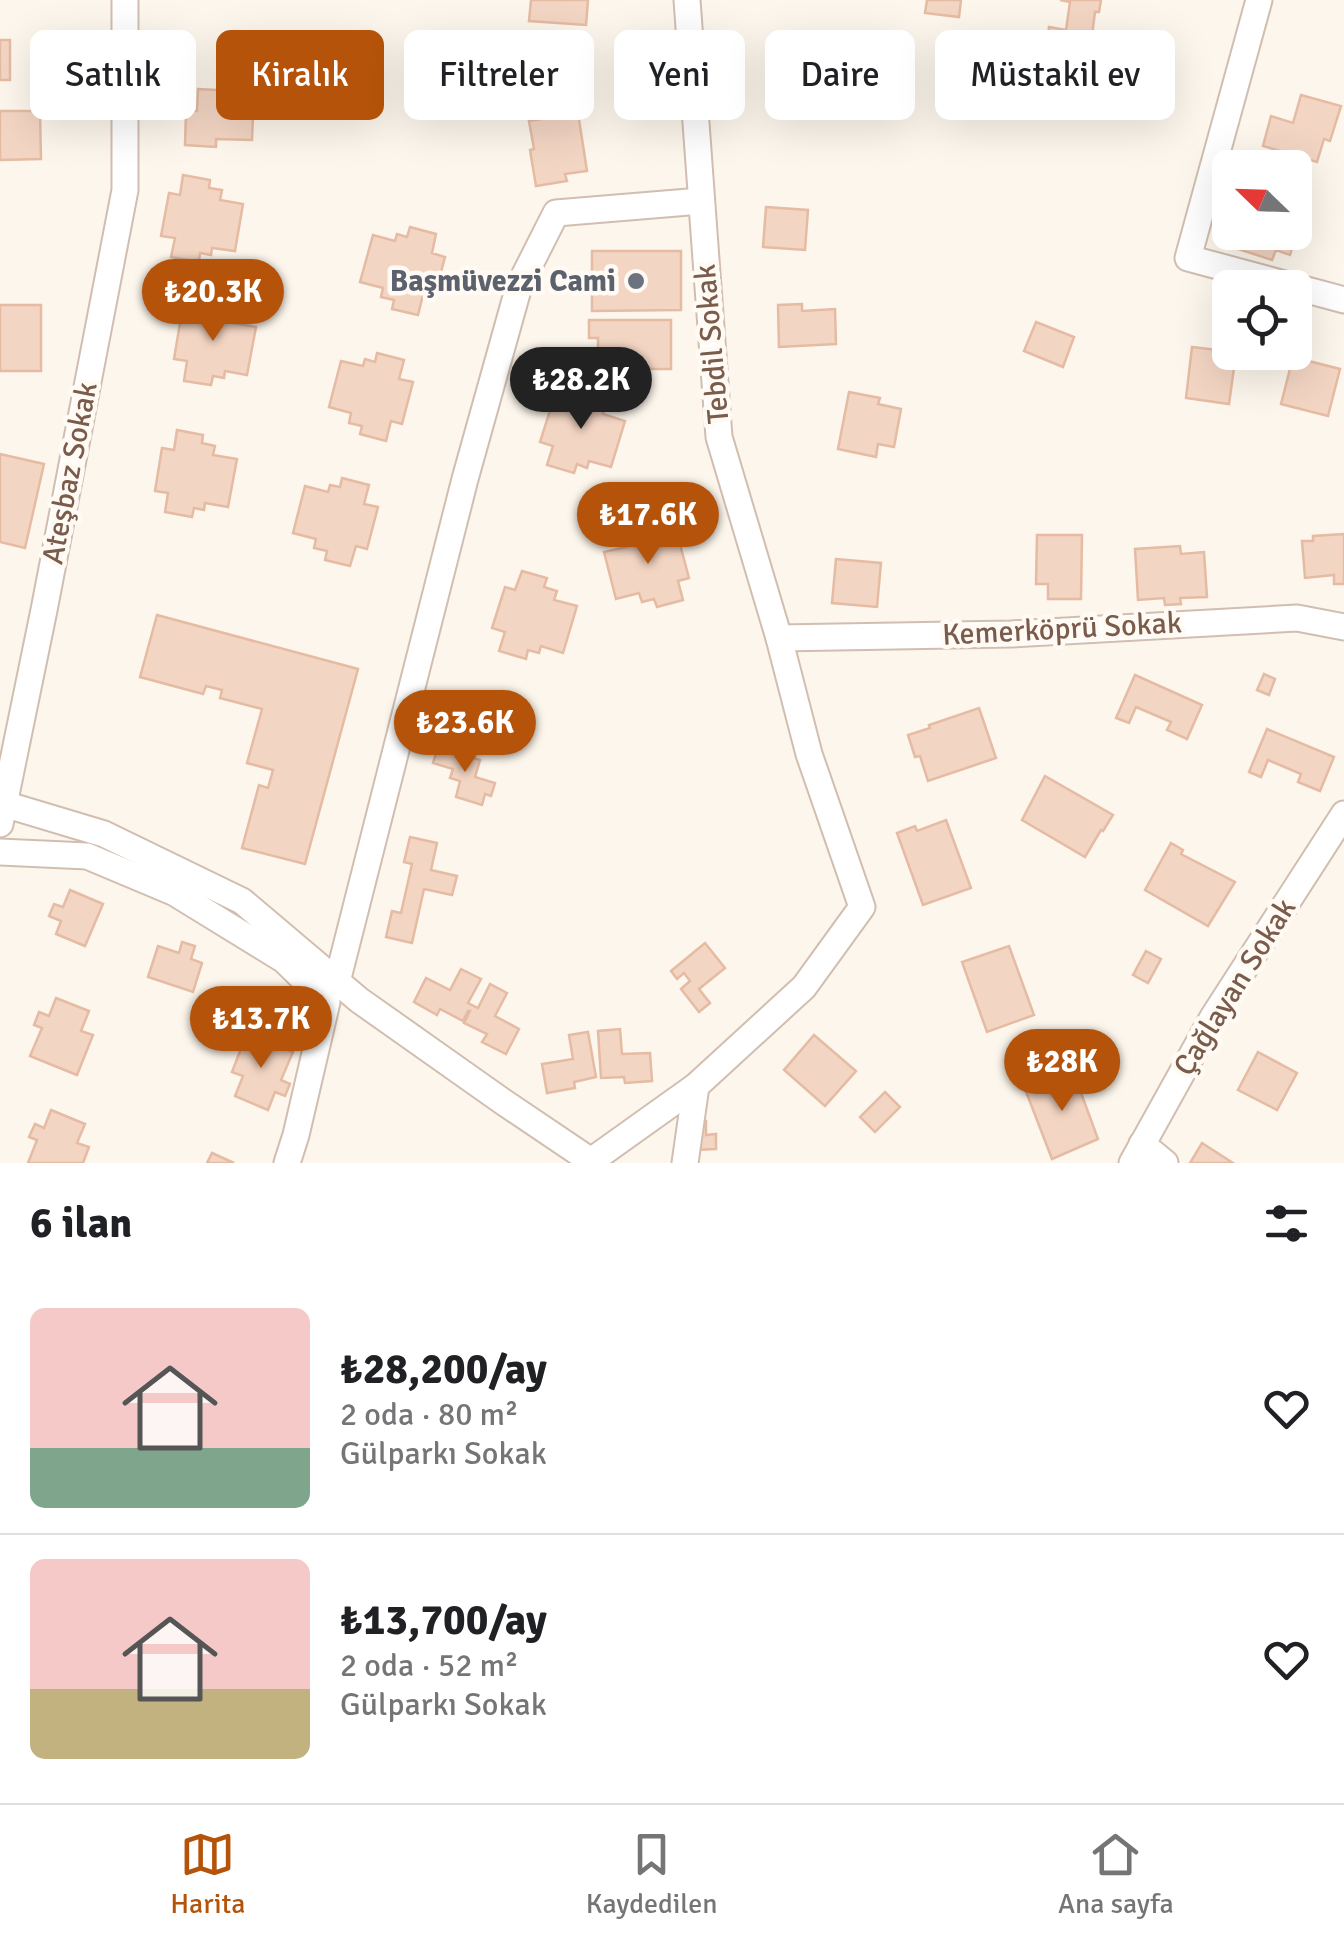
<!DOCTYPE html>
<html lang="tr">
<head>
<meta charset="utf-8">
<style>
  :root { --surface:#fff; --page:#f2f2f2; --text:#202124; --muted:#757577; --line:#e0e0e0; --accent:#b45309 }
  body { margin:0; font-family:Signika,sans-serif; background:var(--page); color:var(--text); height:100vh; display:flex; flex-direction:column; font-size:38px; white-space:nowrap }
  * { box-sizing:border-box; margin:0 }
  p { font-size:32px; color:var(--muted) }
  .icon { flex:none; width:55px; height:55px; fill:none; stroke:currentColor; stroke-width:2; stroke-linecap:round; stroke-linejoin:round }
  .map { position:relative; height:1163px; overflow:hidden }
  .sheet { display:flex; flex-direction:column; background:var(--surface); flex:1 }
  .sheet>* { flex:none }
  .hud { position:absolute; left:30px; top:30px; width:1285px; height:90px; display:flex; gap:20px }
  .needle { width:65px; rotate:293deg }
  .tools { position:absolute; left:1212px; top:150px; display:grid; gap:20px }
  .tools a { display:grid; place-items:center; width:100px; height:100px; border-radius:15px; background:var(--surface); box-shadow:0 10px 40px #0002; font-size:50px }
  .price { position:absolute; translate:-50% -85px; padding:0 22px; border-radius:35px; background:var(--accent); color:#fff; font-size:32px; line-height:65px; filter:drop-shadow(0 2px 5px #0008) }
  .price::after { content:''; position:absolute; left:50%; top:60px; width:30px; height:22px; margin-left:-15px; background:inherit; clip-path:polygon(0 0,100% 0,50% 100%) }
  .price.active { background:#222; color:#fff }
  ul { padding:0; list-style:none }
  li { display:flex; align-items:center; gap:30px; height:250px; padding:0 30px }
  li+li { border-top:2px solid var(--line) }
  li span { display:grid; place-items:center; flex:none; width:280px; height:200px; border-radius:15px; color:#555 }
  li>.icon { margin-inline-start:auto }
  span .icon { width:120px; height:120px; fill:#fffc; stroke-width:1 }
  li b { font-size:42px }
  h2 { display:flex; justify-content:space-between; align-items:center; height:120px; padding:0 30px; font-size:42px }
  .tag { padding:0 35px; border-radius:15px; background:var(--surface); box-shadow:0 10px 40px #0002; font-size:35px; line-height:90px }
  .tag.active { background:var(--accent); color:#fff }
  .menu { display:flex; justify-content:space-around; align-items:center; height:140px; border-top:2px solid var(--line); background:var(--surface); font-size:28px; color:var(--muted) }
  .menu a { display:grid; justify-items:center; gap:5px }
  .menu .active { color:var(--accent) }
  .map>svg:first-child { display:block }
  .building { fill:#f3d5c3; stroke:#e6bba3; stroke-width:2.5 }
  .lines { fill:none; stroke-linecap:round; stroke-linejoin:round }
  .minor-casing { stroke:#d1beb0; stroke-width:29 }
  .minor { stroke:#fff; stroke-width:25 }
  .worship-dot { fill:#6b7280; stroke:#fffaf3; stroke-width:4 }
  .labels { text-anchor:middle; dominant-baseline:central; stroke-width:9; stroke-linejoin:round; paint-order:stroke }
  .worship-label { font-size:30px; font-weight:bold; fill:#5b616d; stroke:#fffaf3; text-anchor:end }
  .street-label { font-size:30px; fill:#7a5c4d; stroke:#fffaf3 }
</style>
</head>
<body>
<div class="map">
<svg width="1344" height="1163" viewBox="0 0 1344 1163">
  <rect width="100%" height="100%" fill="#fdf6ec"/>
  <g class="building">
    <path d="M531,0h57l-2,25 -57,-4z"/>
    <path d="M927,0h34l-2,17 -34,-4z"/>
    <path d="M1060,0h41l-2,12h-4l-6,46 -5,-1 -2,9 -37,-5 4,-34 17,3 4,-28z"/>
    <rect x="0" y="40" width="10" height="40"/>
    <path d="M776,56l46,4 -4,43 -11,-1v7l-19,-2v-8l-17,-1z"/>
    <path d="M198,89l56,3 -2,48 -36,-1v8l-31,-2 1,-35 11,1z"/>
    <path d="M1301,95l40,11 -11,35 -6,-2 -7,23 -54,-16 8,-30 22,7z"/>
    <path d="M0,111h40l1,48 -41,1z"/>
    <path d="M578,113l9,58 -22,3 2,7 -31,5 -6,-36 4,-1 -5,-28z"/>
    <path d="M183,175l27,5 -1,8 13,2 -2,10 23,4 -8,47 -23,-3 -1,7 -11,-2 -1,9 -28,-5 4,-19 -14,-2 8,-43 11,2z"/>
    <path d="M766,207l42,3 -3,40 -42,-3z"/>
    <path d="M1295,211l8,2 -13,42 -14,-5 -4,10 -40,-13 5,-15h58z"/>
    <path d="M410,227l26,7 -4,19 13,4 -11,41 -11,-3 -5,20 -26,-6 2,-9 -13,-3 2,-9 -23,-6 13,-47 22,6 2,-7 10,3z"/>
    <path d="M592,251h89v59l-89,1z"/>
    <path d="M196,298l27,5 -2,8 13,3 -1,9 23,4 -9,48 -22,-4 -1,7 -11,-2 -2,9 -27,-4 3,-20 -13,-2 7,-42 12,1z"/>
    <path d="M802,304v7l33,-2 1,35 -57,3 -1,-42z"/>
    <rect x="0" y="305" width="41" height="66"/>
    <path d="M589,320h82v49h-34v-9l-15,1v-9h-24v-14h-9z"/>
    <path d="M1036,322l38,15 -11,30 -39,-16z"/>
    <path d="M1192,347l35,4 -1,9 9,1 -6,43 -43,-6z"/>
    <path d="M377,353l27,7 -5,19 14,3 -11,42 -11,-3 -5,20 -26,-7 2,-8 -13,-3 2,-10 -22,-6 12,-46 22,5 2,-7 10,3z"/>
    <path d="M1293,357l47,12 -12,47 -47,-12z"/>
    <path d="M570,385l25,8 -2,8 13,4 -3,9 22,7 -14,46 -22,-6 -2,7 -10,-4 -3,9 -27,-8 6,-19 -13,-4 13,-41 11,4z"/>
    <path d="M849,392l31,6 -2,6 23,5 -7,38 -16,-3 -2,13 -38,-8z"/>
    <path d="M177,430l26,5 -1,8 13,3 -2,9 24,4 -9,48 -23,-4 -1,7 -10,-2 -2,9 -27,-5 3,-19 -13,-2 7,-43 12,2z"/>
    <path d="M0,454l44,10 -19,84 -25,-6z"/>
    <path d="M342,478l27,7 -5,19 14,3 -11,42 -11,-3 -6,20 -25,-6 2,-9 -13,-3 2,-9 -23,-6 12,-47 23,6 2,-7 10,2z"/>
    <path d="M660,521l5,19 13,-3 11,41 -11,3 5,19 -26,7 -3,-8 -12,3 -3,-9 -23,6 -12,-47 23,-5 -2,-7 10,-3 -2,-9z"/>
    <path d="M1344,534v50h-10v-9l-29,3 -3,-37h11v-5z"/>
    <path d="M1037,535h45l-1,64h-33v-15h-12z"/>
    <path d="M1180,546l1,8 23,-2 3,45 -27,1 1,6 -16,1 -1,-7 -26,2 -3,-51z"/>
    <path d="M836,559l45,4 -4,44 -45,-4z"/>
    <path d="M522,571l25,7 -3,9 13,4 -3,9 23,6 -14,47 -22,-7 -2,7 -11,-3 -2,9 -27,-8 6,-19 -13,-4 13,-41 10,3z"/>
    <path d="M157,615l201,54 -53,195 -63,-16 17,-63 9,3 5,-18 -26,-7 15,-54 -42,-11 2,-8 -16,-4 -3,8 -63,-17z"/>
    <path d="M1264,674l11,5 -6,16 -12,-5z"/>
    <path d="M1135,675l67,30 -15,34 -20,-9 4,-8 -35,-15 -7,16 -13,-5z"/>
    <path d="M979,708l17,50 -68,23 -8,-25 -5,1 -7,-22 22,-7 -1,-3z"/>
    <path d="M1267,729l67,28 -14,34 -22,-9 3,-8 -33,-14 -7,17 -12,-5z"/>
    <path d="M438,747l42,13 -5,17 20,6 -4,13 -6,-2 -3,11 -26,-8 4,-16 -10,-3 3,-9 -20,-6z"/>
    <path d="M1045,776l68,39 -10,16 -2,-1 -16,27 -63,-37z"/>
    <path d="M946,820l25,68 -48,17 -26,-72 18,-7 2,5z"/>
    <path d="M410,837l27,6 -6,27 26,6 -5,19 -28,-6 -12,54 -26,-6 6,-26 9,2 11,-49 -8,-2z"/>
    <path d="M1171,843l12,7 -2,4 54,28 -27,44 -63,-36z"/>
    <path d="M70,890l33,14 -18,42 -29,-12 5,-13 -12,-5 5,-12 9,3z"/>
    <path d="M182,942l13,4 -4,13 11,4 -9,29 -45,-15 10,-31 21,7z"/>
    <path d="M705,943l20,25 -26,21 11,14 -11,9 -18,-23 9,-8 -6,-8 -7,6 -6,-8z"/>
    <path d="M1009,946l25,69 -47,17 -25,-70z"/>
    <path d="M1146,951l15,8 -13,24 -15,-8z"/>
    <path d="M461,969l20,10 -13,24 10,5 12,-24 17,9 -12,23 24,13 -13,25 -24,-12 5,-8 -23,-11 6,-12h-2l-5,10 -23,-12 -3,6 -23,-13 12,-24 24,12z"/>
    <path d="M56,998l33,13 -8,20 12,4 -16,40 -47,-19 12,-28 -8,-3 5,-13 10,4z"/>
    <path d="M620,1029l2,25 28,-1 2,28 -27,2 -1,-6 -23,1 -3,-47z"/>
    <path d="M588,1032l8,45 -22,5 1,6 -28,5 -5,-29 31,-5 -4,-24z"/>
    <path d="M247,1033l46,19 -12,28 9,4 -5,12 -10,-4 -7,18 -33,-14 8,-20 -11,-4z"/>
    <path d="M814,1035l42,36 -31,35 -41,-36z"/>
    <path d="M1258,1052l39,21 -20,37 -39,-20z"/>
    <path d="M1073,1071l25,68 -46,20 -27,-70z"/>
    <path d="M885,1092l15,15 -25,25 -15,-15z"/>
    <path d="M51,1110l34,14 -8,19 12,4 -6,16h-55l9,-23 -8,-3 6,-13 9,4z"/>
    <path d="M694,1121h12v14l10,-1v15l-21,1z"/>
    <path d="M1202,1143l31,20h-43z"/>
    <path d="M212,1153l22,10h-27z"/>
  </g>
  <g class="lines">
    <defs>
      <g id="minor">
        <path d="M1259,0l-71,258 156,42"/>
        <path d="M779,638l232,-4 286,-16 47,9"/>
        <path d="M4,804l100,30 138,67 117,99 143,101 89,60 105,-75"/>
        <path d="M0,824l44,-214 81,-420v-190"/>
        <path d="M0,852l87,4 88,37 109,67 43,42 -31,133 -9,28"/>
        <path d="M337,982l128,-503 54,-193 37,-73 145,-12"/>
        <path d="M1142,1144l23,19"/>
        <path d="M685,1163l11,-77 108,-99 58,-80 -53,-153 -30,-116 -60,-201 -32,-437"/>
        <path d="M1132,1163l81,-146 131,-203"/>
      </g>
    </defs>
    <use href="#minor" class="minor-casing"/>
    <use href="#minor" class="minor"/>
  </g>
  <circle class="worship-dot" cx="636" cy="281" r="10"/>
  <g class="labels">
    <g class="worship-label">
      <text x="616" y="281">Başmüvezzi Cami</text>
    </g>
    <g class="street-label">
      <text transform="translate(712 344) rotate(-95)">Tebdil Sokak</text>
      <text transform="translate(70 473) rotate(-79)">Ateşbaz Sokak</text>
      <text transform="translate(1062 629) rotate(-3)">Kemerköprü Sokak</text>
      <text transform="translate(1235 987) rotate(-58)">Çağlayan Sokak</text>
    </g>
  </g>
</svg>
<div class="tools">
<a><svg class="needle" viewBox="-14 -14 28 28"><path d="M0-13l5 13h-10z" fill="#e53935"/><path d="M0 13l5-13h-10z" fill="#757577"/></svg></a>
<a><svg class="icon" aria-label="locate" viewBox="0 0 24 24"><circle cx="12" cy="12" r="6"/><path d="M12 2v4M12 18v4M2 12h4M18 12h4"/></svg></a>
</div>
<b class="price" style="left:213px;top:344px">₺20.3K</b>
<b class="price active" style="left:581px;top:432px">₺28.2K</b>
<b class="price" style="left:648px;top:567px">₺17.6K</b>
<b class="price" style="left:465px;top:775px">₺23.6K</b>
<b class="price" style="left:261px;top:1071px">₺13.7K</b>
<b class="price" style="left:1062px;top:1114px">₺28K</b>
<div class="hud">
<a class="tag">Satılık</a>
<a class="tag active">Kiralık</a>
<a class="tag">Filtreler</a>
<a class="tag">Yeni</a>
<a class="tag">Daire</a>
<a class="tag">Müstakil ev</a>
</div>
</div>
<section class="sheet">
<h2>6 ilan<svg class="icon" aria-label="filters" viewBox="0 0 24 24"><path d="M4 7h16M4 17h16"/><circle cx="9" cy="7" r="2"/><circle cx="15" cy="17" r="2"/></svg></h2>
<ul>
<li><span style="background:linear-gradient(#f6c9c9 70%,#7fa58c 0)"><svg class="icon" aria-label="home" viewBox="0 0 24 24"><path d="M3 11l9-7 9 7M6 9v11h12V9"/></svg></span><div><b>₺28,200/ay</b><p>2 oda · 80 m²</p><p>Gülparkı Sokak</p></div><svg class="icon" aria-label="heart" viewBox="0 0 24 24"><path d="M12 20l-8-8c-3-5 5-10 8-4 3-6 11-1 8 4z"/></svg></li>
<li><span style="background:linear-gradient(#f6c9c9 65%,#c2b280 0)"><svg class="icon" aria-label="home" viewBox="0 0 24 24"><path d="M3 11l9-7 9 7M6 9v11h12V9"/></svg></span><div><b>₺13,700/ay</b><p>2 oda · 52 m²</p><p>Gülparkı Sokak</p></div><svg class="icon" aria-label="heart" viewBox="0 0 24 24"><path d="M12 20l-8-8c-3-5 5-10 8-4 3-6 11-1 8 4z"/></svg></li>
</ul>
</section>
<nav class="menu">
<a class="active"><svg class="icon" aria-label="map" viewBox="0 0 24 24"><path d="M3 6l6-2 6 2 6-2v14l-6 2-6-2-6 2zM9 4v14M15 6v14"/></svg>Harita</a>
<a><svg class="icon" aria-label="saved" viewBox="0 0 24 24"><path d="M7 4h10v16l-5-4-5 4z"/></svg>Kaydedilen</a>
<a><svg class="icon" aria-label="home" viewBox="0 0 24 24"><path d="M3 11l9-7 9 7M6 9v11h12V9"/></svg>Ana sayfa</a>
</nav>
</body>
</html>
